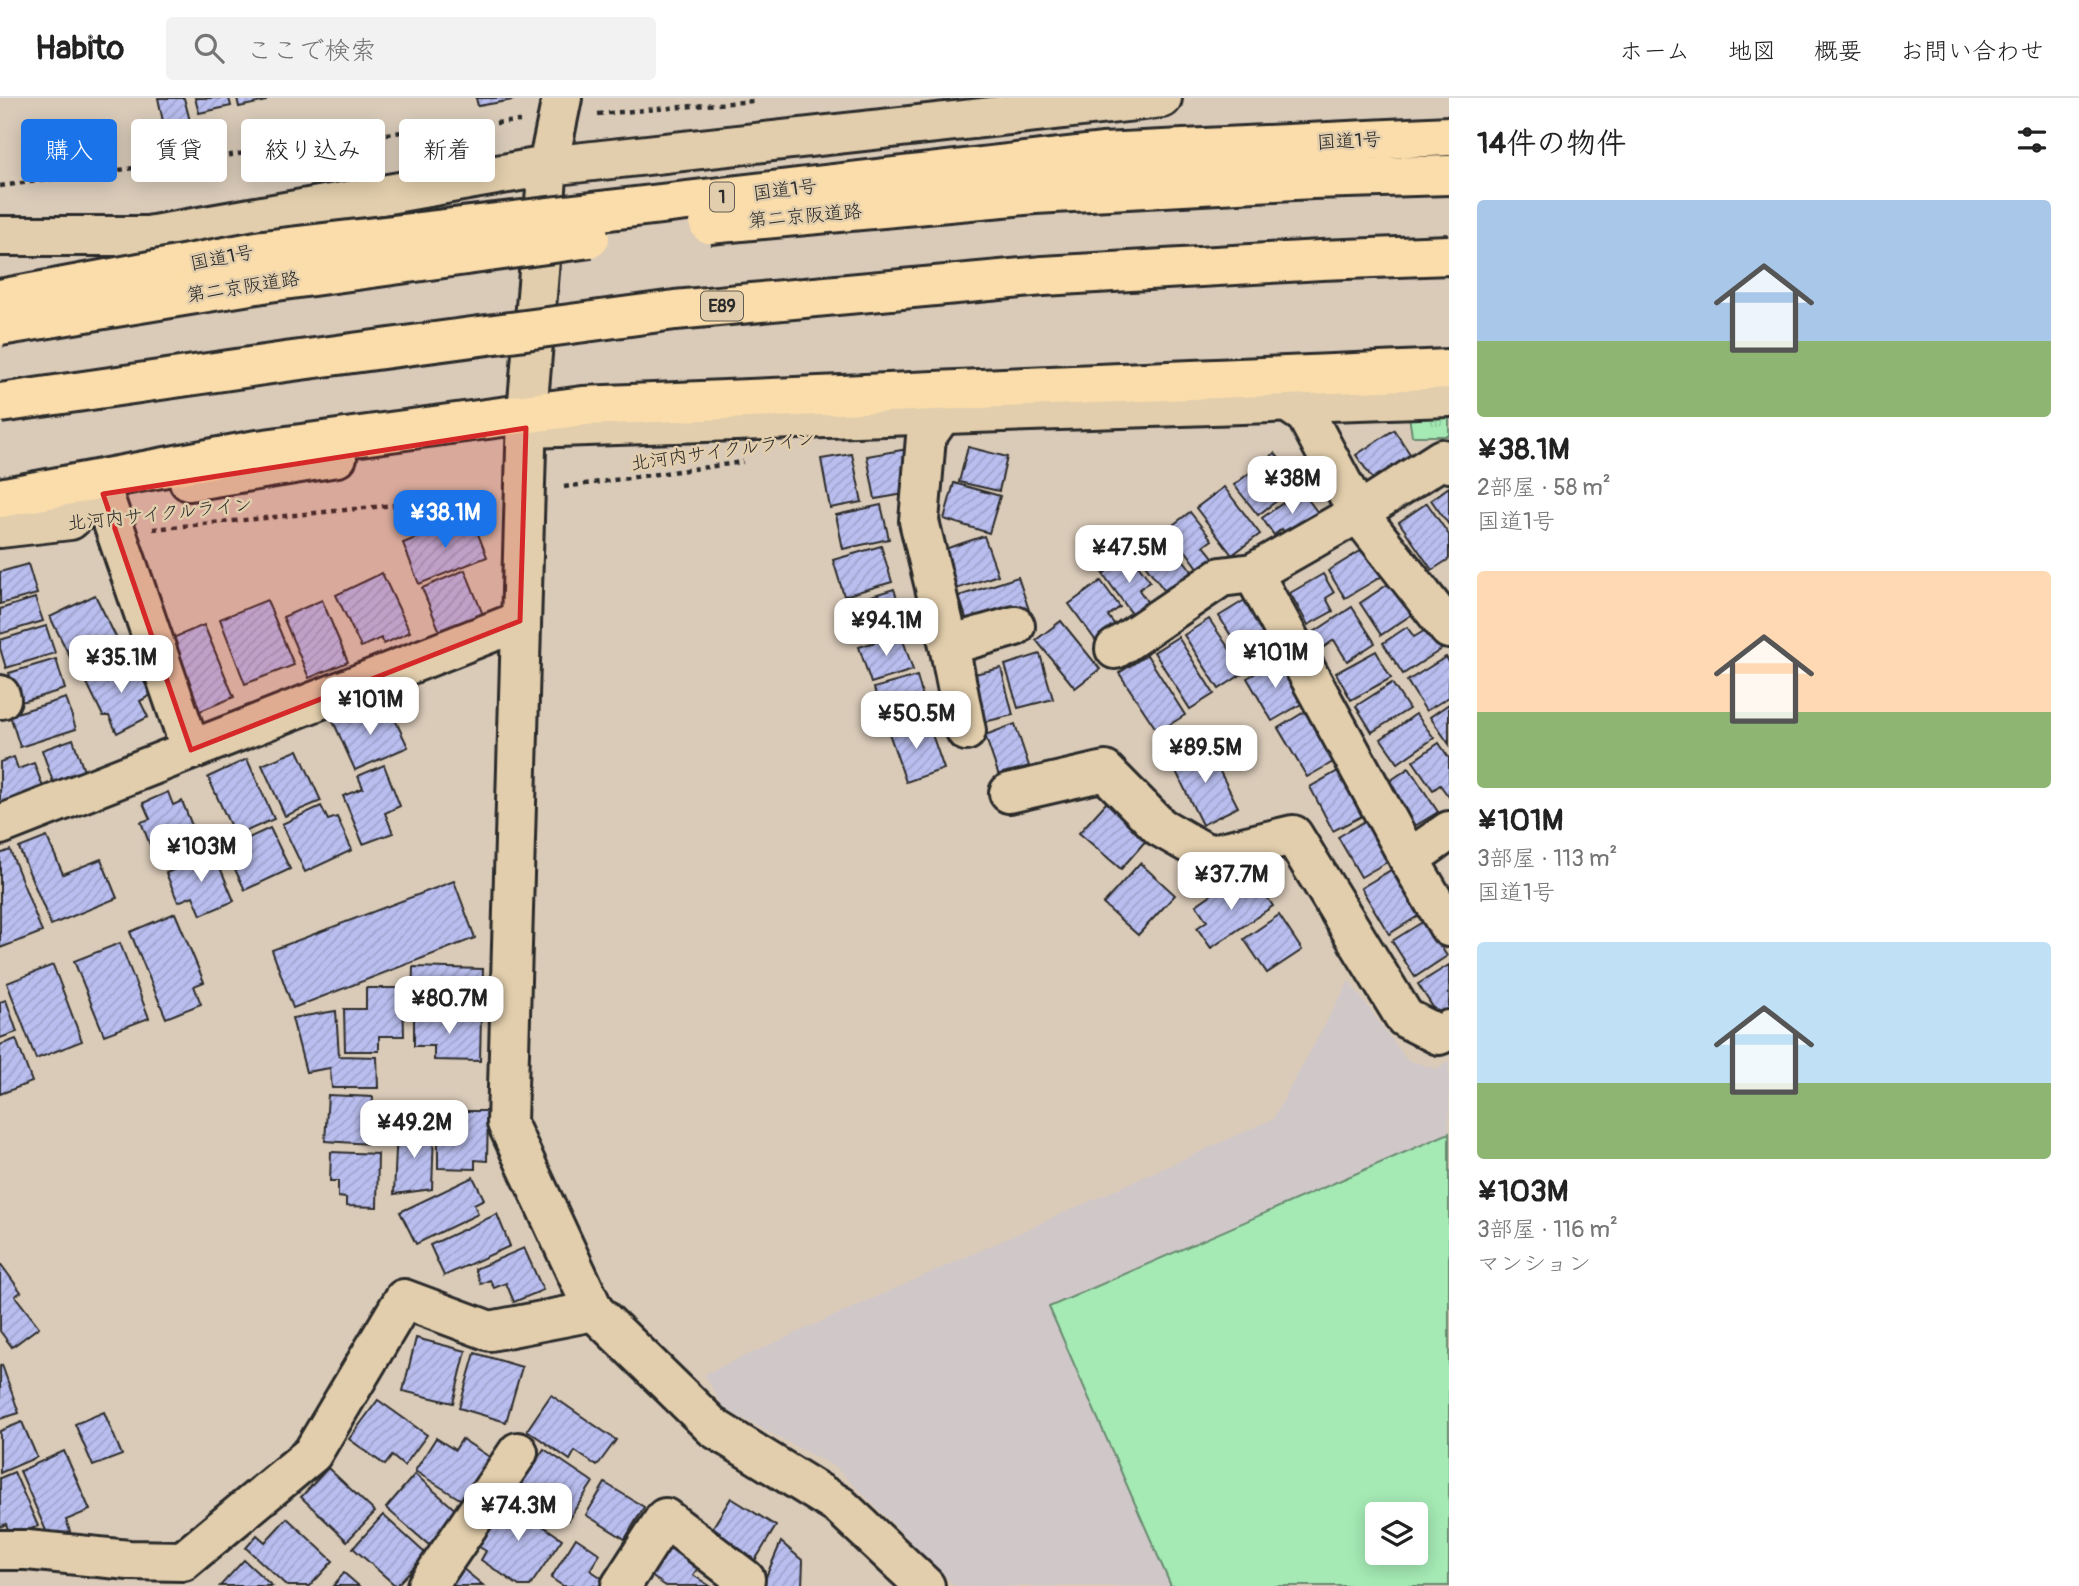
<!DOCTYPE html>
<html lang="ja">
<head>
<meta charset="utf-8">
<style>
  :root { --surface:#fff; --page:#f2f2f2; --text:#222; --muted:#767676; --line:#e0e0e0; --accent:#1a73e8 }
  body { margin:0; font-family:Pangolin,"Klee One",sans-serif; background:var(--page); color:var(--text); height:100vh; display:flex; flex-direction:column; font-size:26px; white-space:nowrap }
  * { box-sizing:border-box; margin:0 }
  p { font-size:23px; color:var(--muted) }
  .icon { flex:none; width:38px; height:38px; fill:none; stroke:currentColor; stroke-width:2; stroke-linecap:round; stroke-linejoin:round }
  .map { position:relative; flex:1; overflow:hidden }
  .panel { display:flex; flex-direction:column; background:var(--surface); width:630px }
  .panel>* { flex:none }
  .guide { position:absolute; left:21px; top:21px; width:665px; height:63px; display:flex; gap:14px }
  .fabs { position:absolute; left:1365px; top:1404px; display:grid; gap:14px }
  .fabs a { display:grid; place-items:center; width:63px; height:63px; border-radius:7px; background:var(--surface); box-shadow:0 4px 18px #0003; font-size:35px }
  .price { position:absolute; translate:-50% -60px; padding:0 16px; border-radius:14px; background:#fff; color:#222; font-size:23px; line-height:46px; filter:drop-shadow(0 2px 4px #0008) }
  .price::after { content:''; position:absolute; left:50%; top:42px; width:21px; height:16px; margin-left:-10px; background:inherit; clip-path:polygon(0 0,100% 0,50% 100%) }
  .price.selected { background:var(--accent); color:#fff }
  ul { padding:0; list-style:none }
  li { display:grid; align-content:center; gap:14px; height:371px; padding:0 28px }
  li span { display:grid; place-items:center; height:217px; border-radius:7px; color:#555 }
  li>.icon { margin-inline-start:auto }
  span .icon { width:126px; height:126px; fill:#fffc; stroke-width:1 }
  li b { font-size:30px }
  h2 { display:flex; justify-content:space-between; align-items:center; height:84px; padding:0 28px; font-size:30px }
  .tag { padding:0 24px; border-radius:7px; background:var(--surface); box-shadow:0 4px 18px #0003; font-size:24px; line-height:63px }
  .tag.selected { background:var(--accent); color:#fff }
  header { display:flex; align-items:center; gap:42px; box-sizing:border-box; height:98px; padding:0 35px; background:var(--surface); border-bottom:2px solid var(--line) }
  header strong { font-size:33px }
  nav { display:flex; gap:38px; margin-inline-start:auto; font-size:24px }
  .search { width:490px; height:63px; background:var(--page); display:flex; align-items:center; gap:18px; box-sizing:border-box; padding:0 24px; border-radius:7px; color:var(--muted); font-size:26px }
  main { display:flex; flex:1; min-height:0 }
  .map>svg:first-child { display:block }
  .built { fill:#d0c7c9; fill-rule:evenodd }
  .park { fill:url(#park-tufts); stroke:#688a70; stroke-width:2 }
  .pitch { fill:#a5eab5; stroke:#688a70; stroke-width:2; fill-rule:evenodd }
  .building { fill:url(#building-hatch); stroke:#2b2b2b; stroke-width:2 }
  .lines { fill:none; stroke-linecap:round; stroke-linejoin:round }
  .street-casing { stroke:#2b2b2b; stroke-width:44 }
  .secondary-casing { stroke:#2b2b2b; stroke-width:44 }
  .highway-casing { stroke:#2b2b2b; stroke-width:44 }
  .path { stroke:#2b2b2b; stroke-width:4.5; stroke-dasharray:5 5; stroke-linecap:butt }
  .street { stroke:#e2ceac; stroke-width:38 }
  .secondary { stroke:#e2ceac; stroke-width:38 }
  .highway { stroke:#fbddab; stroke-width:38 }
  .highway-bridge-casing { stroke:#2b2b2b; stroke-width:44; stroke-linecap:butt }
  .highway-bridge { stroke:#fbddab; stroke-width:38 }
  .marked { fill:#d62828; fill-opacity:0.2; stroke:#d62828; stroke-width:5; stroke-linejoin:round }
  .labels { text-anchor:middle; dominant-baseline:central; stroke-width:5; stroke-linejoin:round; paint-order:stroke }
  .shield { fill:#e2ceac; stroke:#625c52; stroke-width:2 }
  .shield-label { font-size:18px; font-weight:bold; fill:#2b2b2b }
  .street-label { font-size:19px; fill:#2b2b2b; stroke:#e2ceac }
</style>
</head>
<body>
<header>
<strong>Habito</strong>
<div class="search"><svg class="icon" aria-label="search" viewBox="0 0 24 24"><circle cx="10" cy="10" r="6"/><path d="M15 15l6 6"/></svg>ここで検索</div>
<nav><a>ホーム</a><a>地図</a><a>概要</a><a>お問い合わせ</a></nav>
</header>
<main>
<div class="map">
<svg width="1449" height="1488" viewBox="0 0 1449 1488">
  <defs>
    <pattern id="park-tufts" width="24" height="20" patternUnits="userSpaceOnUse" patternTransform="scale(1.75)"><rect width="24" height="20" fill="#a5eab5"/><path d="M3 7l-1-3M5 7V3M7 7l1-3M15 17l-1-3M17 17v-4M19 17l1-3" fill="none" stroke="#8ec99c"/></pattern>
    <pattern id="building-hatch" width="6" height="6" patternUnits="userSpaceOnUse" patternTransform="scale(1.75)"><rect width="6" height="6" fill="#b9beef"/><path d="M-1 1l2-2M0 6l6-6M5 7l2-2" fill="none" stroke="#9fa3cd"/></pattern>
  </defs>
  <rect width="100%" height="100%" fill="#dacbb9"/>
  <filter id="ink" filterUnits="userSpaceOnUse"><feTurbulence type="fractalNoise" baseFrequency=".0143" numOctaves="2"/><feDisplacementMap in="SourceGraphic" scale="14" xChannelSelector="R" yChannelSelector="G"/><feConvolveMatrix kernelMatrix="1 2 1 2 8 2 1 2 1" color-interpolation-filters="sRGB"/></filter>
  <g filter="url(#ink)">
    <path class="built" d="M1349,883l58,79 30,9 12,-8v525h-494l-118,-118 -114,-60 -18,-34 568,-255zM1377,1416h39v38h-39z"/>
    <path class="park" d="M1449,316v22h-37l-3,-20z"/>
    <path class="pitch" d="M1449,1035v453h-278l-122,-279zM1377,1416h39v38h-39z"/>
    <g class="building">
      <path d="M158,0h26l6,23 -26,5z"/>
      <path d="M195,0h34l2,8 -32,7z"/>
      <path d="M237,0h28l1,3 -27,6z"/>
      <path d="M476,0h36l1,2 -35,6z"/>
      <path d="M1394,332l22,33 -37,25 -23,-33z"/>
      <path d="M968,349l39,10 -8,34 -40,-9z"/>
      <path d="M908,351l8,43 -41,7 -8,-43z"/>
      <path d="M1275,355l24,31 -41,31 -24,-30z"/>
      <path d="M852,356l10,48 -32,6 -9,-49z"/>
      <path d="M954,385l46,13 -11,37 -45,-14z"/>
      <path d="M1224,389l36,47 -28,21 -36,-47z"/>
      <path d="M1449,389v38l-18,-25z"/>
      <path d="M1301,392l20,27 -31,22 -8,-10 -8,6 -12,-17z"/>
      <path d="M1427,405l22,32v24l-17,11 -33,-48z"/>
      <path d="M881,407l8,34 -46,10 -7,-34z"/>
      <path d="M1190,414l22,28 -8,6 13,16 -15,11 -33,-45z"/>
      <path d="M471,418l16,41 -68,27 -16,-41z"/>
      <path d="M1161,432l36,48 -27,20 -36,-48z"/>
      <path d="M984,438l14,39 -42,14 -14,-39z"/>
      <path d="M881,448l11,36 -48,14 -11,-36z"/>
      <path d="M1367,449l17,28 -39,23 -17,-27z"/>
      <path d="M1130,456l20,27 -11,9 12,17 -16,11 -32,-44z"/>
      <path d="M28,466l9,30 -37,10v-32z"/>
      <path d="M465,472l18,45 -43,17 -18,-44z"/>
      <path d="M382,475l28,59 -26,12 -3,-6 -20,9 -25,-52z"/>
      <path d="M1323,476l11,19 -8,5 7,13 -25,14 -18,-32z"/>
      <path d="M1018,479l11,33 -59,20 -11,-34z"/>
      <path d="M1101,483l19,26 -12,9 11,14 -20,15 -30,-41z"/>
      <path d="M1393,483l21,32 -33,22 -21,-32z"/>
      <path d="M894,491l11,35 -46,14 -11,-35z"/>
      <path d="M95,497l26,52 -45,22 -26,-52z"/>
      <path d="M35,500l8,23 -43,13v-25z"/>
      <path d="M267,502l27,65 -49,19 -25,-65z"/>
      <path d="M322,502l26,62 -39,16 -26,-61z"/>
      <path d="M1245,502l31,50 -26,17 -31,-51z"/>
      <path d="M1352,509l23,36 -28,18 -13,-21 -13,9 -10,-15z"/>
      <path d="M1209,521l36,53 -26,17 -35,-54z"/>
      <path d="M1061,523l39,48 -25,19 -39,-48z"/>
      <path d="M204,527l30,72 -41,17 -30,-72z"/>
      <path d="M46,528l9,27 -49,15 -6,-20v-8z"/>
      <path d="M1407,529l7,10 15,-9 13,21 -39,25 -20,-31z"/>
      <path d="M901,536l12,36 -42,13 -12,-36z"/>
      <path d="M1178,539l36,57 -24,15 -36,-57z"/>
      <path d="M1376,553l15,27 -40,22 -15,-27z"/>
      <path d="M1040,556l13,45 -35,9 -13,-43z"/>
      <path d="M1147,557l38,60 -27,17 -39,-59z"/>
      <path d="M1446,559l3,5v35l-23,14 -19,-30z"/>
      <path d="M132,560l19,37 -11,6 8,16 -31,16 -8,-17h-6l-17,-35z"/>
      <path d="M56,561l9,30 -47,14 -9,-30z"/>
      <path d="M1279,562l24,43 -31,18 -25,-43z"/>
      <path d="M1001,570l12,47 -33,8 -10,-48z"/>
      <path d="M917,578l11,39 -43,12 -11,-39z"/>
      <path d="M1392,585l17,26 -37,23 -16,-26z"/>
      <path d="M66,600l10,31 -56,18 -10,-32z"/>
      <path d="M1449,606v40l-19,-27z"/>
      <path d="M364,610l6,12 21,-9 17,36 -53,23 -22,-49z"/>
      <path d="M1306,613l29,50 -28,16 -29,-49z"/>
      <path d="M1416,616l18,24 -36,25 -17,-24z"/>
      <path d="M927,622l17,49 -38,13 -17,-49z"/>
      <path d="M1015,626l14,42 -30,10 -14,-41z"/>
      <path d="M73,641l13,38 -31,11 -13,-38z"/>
      <path d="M1439,645l10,15v39l-9,-12 -7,5 -20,-29z"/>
      <path d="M1207,648l31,61 -36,18 -30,-62z"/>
      <path d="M298,652l23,51 -36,15 -23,-51z"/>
      <path d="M14,659l4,12 16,-6 13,35 -47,16v-52z"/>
      <path d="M247,661l27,60 -39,17 -27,-59z"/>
      <path d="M384,667l16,41 -15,7 8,20 -30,11 -20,-48 20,-8 -5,-12z"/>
      <path d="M1409,670l29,44 -23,14 -28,-43z"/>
      <path d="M1340,672l24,45 -31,16 -23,-44z"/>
      <path d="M168,694l5,13 9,-4 20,49 -43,17 -18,-45 9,-3 -7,-16z"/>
      <path d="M1107,704l41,36 -27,31 -42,-36z"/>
      <path d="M321,708l7,14 9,-3 15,33 -47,22 -23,-48z"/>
      <path d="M1365,723l24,40 -28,16 -23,-40z"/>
      <path d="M270,730l20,41 -45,21 -20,-41z"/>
      <path d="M47,739l16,37 38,-15 16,39 -66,27 -32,-77z"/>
      <path d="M10,752l32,82 -42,16v-94z"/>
      <path d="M214,755l20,48 -33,14 -8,-19 -15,6 -12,-29z"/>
      <path d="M1140,765l35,32 -37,40 -35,-31z"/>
      <path d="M1391,772l27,46 -29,18 -28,-46z"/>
      <path d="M454,783l21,57 -182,70 -21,-58z"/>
      <path d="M1257,784l16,24 -62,42 -14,-20 10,-7 -11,-16 28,-19 9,13z"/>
      <path d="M175,815l29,69 -10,4 7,18 -35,14 -36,-86z"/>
      <path d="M1279,817l23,35 -35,23 -23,-34z"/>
      <path d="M1424,823l23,35 -32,21 -23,-36z"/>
      <path d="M120,845l29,75 -45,17 -30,-74z"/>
      <path d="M53,867l29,76 -46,18 -29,-76z"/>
      <path d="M1449,867v47l-9,6 -22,-34z"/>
      <path d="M413,869l70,2 -1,39 -70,-2z"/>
      <path d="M366,890h37l1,48h-25v15h-34l-1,-42h22z"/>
      <path d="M6,902l11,32 -17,6v-36z"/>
      <path d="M336,913l3,45 38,1 1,31h-46l-2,-20 -24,4 -14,-54z"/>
      <path d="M414,915l67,2 -1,46 -46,-1v-14h-20z"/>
      <path d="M16,941l16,43 -32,12v-49z"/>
      <path d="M328,997l45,2 -3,47 -45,-3z"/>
      <path d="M438,1013h50l-1,50 -12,-1v9l-37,-1z"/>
      <path d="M397,1029l37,4 -2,58 -38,5z"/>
      <path d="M331,1054l47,2 -1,53 -31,-1v-8l-8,-1v-16h-8z"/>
      <path d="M473,1079l11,22 -10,5 4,10 -62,30 -16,-32z"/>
      <path d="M497,1116l13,32 -66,30 -14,-31z"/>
      <path d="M524,1150l19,42 -29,12 -8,-19 -12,5 -4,-8 -9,4 -6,-15z"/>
      <path d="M0,1165l21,29 -6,4 24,31 -27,20 -12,-16z"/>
      <path d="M416,1240l50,13 -13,52 -50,-12z"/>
      <path d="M475,1255l47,14 -16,55 -47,-14z"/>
      <path d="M2,1267l17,48 -19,6v-53z"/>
      <path d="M551,1297l65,45 -19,26 -22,-15 -5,9 -43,-30z"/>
      <path d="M378,1302l49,35 -23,31 -12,-10 -7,9 -36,-26z"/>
      <path d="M104,1314l18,43 -29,11 -18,-42z"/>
      <path d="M22,1324l15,35 -37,16v-42z"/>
      <path d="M436,1340l19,12 7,-11 29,19 -28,43 -48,-30z"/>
      <path d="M544,1351l49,33 -25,38 -50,-33z"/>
      <path d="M64,1353l26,59 -24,10 4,11 -20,9 -30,-69z"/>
      <path d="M328,1370l47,44 -28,29 -46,-44z"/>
      <path d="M14,1374l24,54 -27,12 -5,-14 -6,3v-49z"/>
      <path d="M415,1376l43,38 -29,33 -43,-37z"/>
      <path d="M605,1385l39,24 -19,32 -39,-24z"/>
      <path d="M511,1396l24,17 -2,8 29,20 -32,47h-11l-38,-26 5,-9 -10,-6z"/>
      <path d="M731,1400l45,28 -22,36 -36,-23 3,-6 -8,-6z"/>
      <path d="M383,1417l43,39 -30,32 -43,-38z"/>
      <path d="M287,1420l46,43 -23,25h-23l-41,-38 11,-13 8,7z"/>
      <path d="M576,1440l24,16 -10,16 15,10 -4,6h-38l-12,-8z"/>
      <path d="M664,1444l36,23 -7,10 17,11h-44l-21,-14z"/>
      <path d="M781,1444l22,19 -1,25h-40z"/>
      <path d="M244,1462l28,26h-52z"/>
      <path d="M462,1470l22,18h-38z"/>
      <path d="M344,1475l15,13h-26z"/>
    </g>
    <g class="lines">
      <defs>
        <g id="street">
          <path d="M0,138h148l400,-70 614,-68"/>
          <path d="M1287,304l19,13 52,98 91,116"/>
          <path d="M527,315l-20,710 87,188 120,117 126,78 85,80"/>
          <path d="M943,315l-17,24 -7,84 30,124 17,86"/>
          <path d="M528,330l921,-31"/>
          <path d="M1449,365l-7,-4 -84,54 -105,60 156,286 40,68"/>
          <path d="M189,383l148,-24"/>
          <path d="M103,396l88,256"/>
          <path d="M0,430l70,-8 26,-24"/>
          <path d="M949,547l66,-19"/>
          <path d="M1115,551l106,-72 32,-4"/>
          <path d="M0,597l1,4"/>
          <path d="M1009,695l96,-22 55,56 49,28 84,-20 112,183 34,17 10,-5"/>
          <path d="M0,727l520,-204"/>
          <path d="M1409,761l40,-28"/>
          <path d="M0,1452h27l102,10 54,1 129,-107 92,-155 86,32 104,-20"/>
          <path d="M427,1488l91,-134"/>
          <path d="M621,1488l44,-68 80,61 -5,7"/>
        </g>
        <path id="secondary" d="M527,315l21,-247 14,-68"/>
        <path id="highway" d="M0,400l257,-48 326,-44 866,-37"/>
      </defs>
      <use href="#street" class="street-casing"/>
      <use href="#secondary" class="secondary-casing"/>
      <use href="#highway" class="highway-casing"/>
      <g class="path">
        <path d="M598,16l156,-13"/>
        <path d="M0,88l432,-58 88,-7"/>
        <path d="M564,389l179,-25"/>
        <path d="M153,431l333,-33"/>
      </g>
      <use href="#street" class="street"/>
      <use href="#secondary" class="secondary"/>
      <use href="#highway" class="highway"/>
      <defs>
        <g id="highway-bridge">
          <path d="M709,126l326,-30 278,-15 136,-4"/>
          <path d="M0,201l263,-49 839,-97 347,-17"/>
          <path d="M0,228l269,-44 321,-44"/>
          <path d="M0,305l285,-41 390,-52 368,-34 278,-16 128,-5"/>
        </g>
      </defs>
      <use href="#highway-bridge" class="highway-bridge-casing"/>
      <use href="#highway-bridge" class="highway-bridge"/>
    </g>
  </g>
  <path class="marked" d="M526,330l-6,193 -329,129 -88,-256z"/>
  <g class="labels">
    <g class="shield">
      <rect x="710" y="84.5" width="24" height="29" rx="5"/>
      <rect x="701" y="193.5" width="42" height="29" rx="5"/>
    </g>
    <g class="shield-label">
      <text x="722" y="99">1</text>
      <text x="722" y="208">E89</text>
    </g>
    <g class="street-label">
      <text transform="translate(1349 43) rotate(-3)">国道1号</text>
      <text transform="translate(785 92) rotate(-7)">国道1号</text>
      <text transform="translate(805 118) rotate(-5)">第二京阪道路</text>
      <text transform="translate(222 160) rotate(-11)">国道1号</text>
      <text transform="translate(243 189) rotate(-9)">第二京阪道路</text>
      <text transform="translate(723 353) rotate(-8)">北河内サイクルライン</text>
      <text transform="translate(160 416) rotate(-6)">北河内サイクルライン</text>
    </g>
  </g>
</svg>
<div class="fabs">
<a><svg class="icon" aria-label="layers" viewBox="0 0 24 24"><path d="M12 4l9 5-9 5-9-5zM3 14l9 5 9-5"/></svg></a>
</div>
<b class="price" style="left:1292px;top:418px">¥38M</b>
<b class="price selected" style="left:445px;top:452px">¥38.1M</b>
<b class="price" style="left:1129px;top:487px">¥47.5M</b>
<b class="price" style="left:886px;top:560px">¥94.1M</b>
<b class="price" style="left:1275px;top:592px">¥101M</b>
<b class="price" style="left:121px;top:597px">¥35.1M</b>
<b class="price" style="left:370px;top:639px">¥101M</b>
<b class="price" style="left:916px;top:653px">¥50.5M</b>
<b class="price" style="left:1205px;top:687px">¥89.5M</b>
<b class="price" style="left:201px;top:786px">¥103M</b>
<b class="price" style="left:1231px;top:814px">¥37.7M</b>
<b class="price" style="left:449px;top:938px">¥80.7M</b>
<b class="price" style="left:414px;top:1062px">¥49.2M</b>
<b class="price" style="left:518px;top:1445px">¥74.3M</b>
<div class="guide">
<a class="tag selected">購入</a>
<a class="tag">賃貸</a>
<a class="tag">絞り込み</a>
<a class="tag">新着</a>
</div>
</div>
<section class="panel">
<h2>14件の物件<svg class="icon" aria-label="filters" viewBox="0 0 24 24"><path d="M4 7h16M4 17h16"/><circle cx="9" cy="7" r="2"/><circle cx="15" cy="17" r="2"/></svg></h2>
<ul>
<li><span style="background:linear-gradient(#a9c7e8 65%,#8fb573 0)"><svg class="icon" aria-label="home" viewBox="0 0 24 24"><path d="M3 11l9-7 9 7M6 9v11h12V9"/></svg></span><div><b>¥38.1M</b><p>2部屋 · 58 m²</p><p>国道1号</p></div></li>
<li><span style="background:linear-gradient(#ffd9b3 65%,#8fb573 0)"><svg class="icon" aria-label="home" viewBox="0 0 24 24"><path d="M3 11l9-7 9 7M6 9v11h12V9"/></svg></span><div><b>¥101M</b><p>3部屋 · 113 m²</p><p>国道1号</p></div></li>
<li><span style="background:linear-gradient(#bfe0f5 65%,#8fb573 0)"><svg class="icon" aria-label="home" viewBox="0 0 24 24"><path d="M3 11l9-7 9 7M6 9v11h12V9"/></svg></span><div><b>¥103M</b><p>3部屋 · 116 m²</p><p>マンション</p></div></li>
</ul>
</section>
</main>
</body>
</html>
